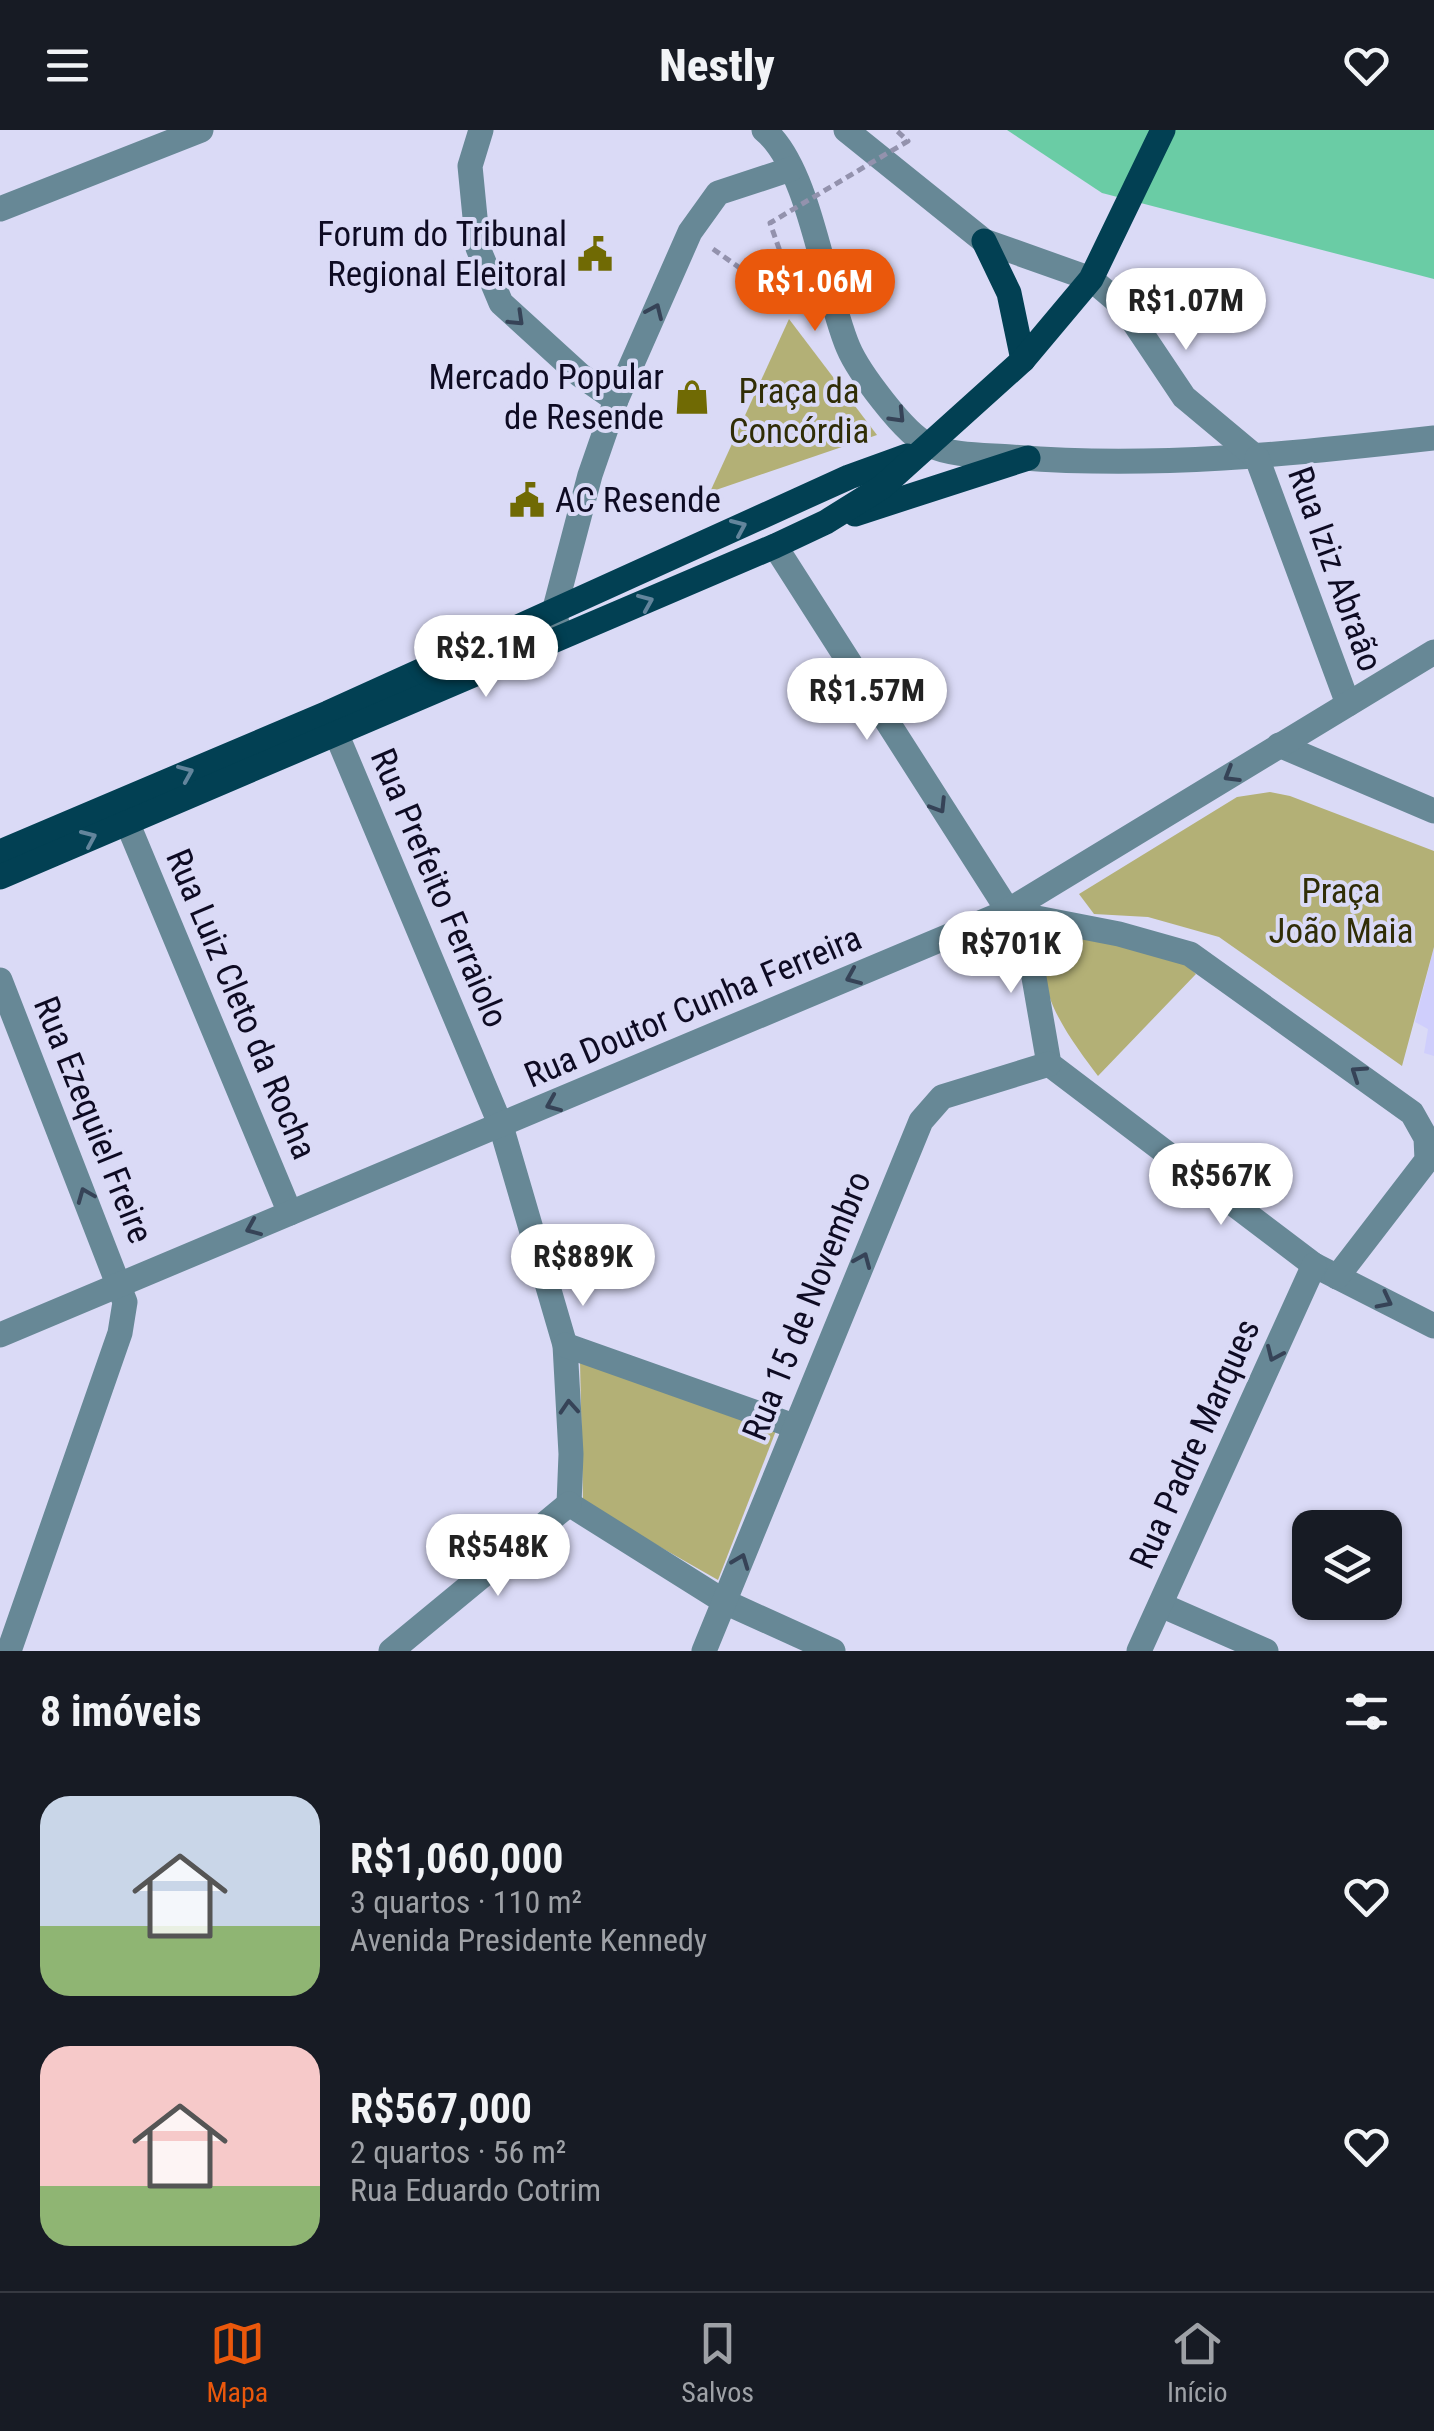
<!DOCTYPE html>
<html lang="pt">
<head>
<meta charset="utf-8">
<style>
  :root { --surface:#171b24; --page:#20242c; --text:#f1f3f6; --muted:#9ea1a6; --line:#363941; --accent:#ea580c }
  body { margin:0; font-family:"Roboto Condensed",sans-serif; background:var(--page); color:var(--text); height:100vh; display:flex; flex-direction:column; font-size:38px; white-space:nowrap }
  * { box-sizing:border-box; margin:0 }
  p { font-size:32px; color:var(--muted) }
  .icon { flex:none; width:55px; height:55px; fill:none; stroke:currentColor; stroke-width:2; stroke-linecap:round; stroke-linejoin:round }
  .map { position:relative; height:1521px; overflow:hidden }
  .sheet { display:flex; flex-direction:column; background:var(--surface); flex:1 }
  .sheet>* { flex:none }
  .buttons { position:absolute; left:1292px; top:1380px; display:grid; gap:20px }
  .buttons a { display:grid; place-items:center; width:110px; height:110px; border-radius:20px; background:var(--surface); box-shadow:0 2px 8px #0004; font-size:50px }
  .price { position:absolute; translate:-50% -85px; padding:0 22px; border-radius:35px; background:#fff; color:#222; font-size:32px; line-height:65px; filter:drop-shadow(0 2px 5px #0008) }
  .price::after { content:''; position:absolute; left:50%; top:60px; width:30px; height:22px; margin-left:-15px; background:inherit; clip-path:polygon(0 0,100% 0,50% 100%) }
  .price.active { background:var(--accent); color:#fff }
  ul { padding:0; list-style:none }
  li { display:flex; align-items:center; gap:30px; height:250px; padding:0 40px }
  li span { display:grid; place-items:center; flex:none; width:280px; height:200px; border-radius:30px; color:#555 }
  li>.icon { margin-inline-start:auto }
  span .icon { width:120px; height:120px; fill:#fffc; stroke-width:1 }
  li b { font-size:42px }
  h2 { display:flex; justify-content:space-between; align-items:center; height:120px; padding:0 40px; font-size:42px }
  header { display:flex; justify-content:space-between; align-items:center; height:130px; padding:0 40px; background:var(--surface); font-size:45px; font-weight:800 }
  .tab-bar { display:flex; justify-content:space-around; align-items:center; height:140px; border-top:2px solid var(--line); background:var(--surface); font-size:28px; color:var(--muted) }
  .tab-bar a { display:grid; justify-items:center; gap:5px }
  .tab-bar .active { color:var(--accent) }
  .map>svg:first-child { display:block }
  .built { fill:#cfcefc }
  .green { fill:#b3b076 }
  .water { fill:#6acca5 }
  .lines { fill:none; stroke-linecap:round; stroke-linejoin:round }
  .path { stroke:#9392ad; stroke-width:5; stroke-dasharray:8 5; stroke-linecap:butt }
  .minor { stroke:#678896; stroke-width:25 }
  .major { stroke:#024053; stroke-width:25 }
  .path-bridge { stroke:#9392ad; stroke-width:5; stroke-dasharray:8 5; stroke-linecap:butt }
  .oneway { stroke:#364357 }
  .oneway2 { stroke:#63859c }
  .labels { text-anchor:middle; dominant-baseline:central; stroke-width:8; stroke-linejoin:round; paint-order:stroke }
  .poi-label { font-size:35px; fill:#0e0b23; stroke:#dadaf6; text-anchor:end }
  .park-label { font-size:35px; fill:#302d06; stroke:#dadaf6 }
  .street-label { font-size:35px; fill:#0e0b23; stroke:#dadaf6 }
</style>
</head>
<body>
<header><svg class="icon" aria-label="menu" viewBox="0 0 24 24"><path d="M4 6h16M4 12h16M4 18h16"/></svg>Nestly<svg class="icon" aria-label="heart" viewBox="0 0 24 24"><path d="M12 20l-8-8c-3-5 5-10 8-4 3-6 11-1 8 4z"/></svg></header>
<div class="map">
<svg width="1434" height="1521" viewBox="0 0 1434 1521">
  <rect width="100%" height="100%" fill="#dadaf6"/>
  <path class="built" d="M1434,817v109l-10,-3 4,-24 -13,-7z"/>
  <g class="green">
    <path d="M789,189l88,116 -167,57z"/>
    <path d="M1270,662l20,4 144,55v96l-32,119 -183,-129 -71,-20 -54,-3 -15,-20 158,-97z"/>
    <path d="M1092,807l91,25 13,12 -98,102c-30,-40 -98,-127 -6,-139z"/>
    <path d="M580,1231l197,67 -59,152 -135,-77z"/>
  </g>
  <path class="water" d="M1007,0h427v149l-332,-86z"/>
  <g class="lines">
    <path class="path" d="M713,119l88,62"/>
    <g class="minor">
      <path d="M481,0l-11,36 8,82 23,55 79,72 36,25"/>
      <path d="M764,0c46,37 60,161 84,217 10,24 57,88 81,98 23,11 57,10 82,12 142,12 282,-3 423,-19"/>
      <path d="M846,0l138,111 107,38 32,27 61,91 73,61"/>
      <path d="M0,79l201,-79"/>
      <path d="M1257,328l91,246"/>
      <path d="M775,416l241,377 16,43 17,98 265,201 120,61"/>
      <path d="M558,497l-4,-15 36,-137 26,-75 74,-168 28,-39 73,-24"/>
      <path d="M328,584l173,412 64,219 6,109 -2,50"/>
      <path d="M1279,615l155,66"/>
      <path d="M127,692l163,391"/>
      <path d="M1006,782l113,22 71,20 222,159 14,25 1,22 -90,117"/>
      <path d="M0,850l125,322 -5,31 -111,318"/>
      <path d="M0,1205l1006,-423 428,-260"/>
      <path d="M565,1215l229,81"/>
      <path d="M569,1374l156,98 108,49"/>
      <path d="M1161,1475l105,46"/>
      <path d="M391,1521l178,-147"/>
      <path d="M704,1521l217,-530 21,-24 107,-33"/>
      <path d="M1139,1521l175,-386"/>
    </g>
    <g class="major">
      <path d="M984,111l25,52 14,67"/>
      <path d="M855,384l173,-56"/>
      <path d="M0,722l328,-139 521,-236 58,-21"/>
      <path d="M0,747l775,-331 51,-24 56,-35 141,-127 68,-81 72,-149"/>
    </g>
    <path class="path-bridge" d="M801,181l-31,-88 138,-82 -12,-11"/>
  </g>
  <defs><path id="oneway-chevron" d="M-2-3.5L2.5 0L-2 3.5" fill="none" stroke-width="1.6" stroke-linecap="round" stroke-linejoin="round" transform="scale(2.5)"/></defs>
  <g class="oneway">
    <use href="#oneway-chevron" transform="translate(655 181) rotate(-66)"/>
    <use href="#oneway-chevron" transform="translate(517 189) rotate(44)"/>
    <use href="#oneway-chevron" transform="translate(898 286) rotate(46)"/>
    <use href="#oneway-chevron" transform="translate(1231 645) rotate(149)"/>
    <use href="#oneway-chevron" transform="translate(939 676) rotate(58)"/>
    <use href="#oneway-chevron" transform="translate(853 847) rotate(157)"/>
    <use href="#oneway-chevron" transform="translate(1358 943) rotate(-146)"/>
    <use href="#oneway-chevron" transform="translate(553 974) rotate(157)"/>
    <use href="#oneway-chevron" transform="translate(85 1065) rotate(-112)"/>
    <use href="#oneway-chevron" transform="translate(253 1098) rotate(157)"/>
    <use href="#oneway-chevron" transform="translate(863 1130) rotate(-67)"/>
    <use href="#oneway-chevron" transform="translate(1385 1171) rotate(27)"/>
    <use href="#oneway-chevron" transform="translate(1274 1224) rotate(114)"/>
    <use href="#oneway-chevron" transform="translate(569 1277) rotate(-94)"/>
    <use href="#oneway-chevron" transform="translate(741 1431) rotate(-69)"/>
  </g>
  <g class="oneway2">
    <use href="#oneway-chevron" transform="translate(739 397) rotate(-24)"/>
    <use href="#oneway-chevron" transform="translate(646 472) rotate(-23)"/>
    <use href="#oneway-chevron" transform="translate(186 643) rotate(-23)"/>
    <use href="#oneway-chevron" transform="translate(89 708) rotate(-24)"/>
  </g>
  <defs>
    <symbol id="civic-bare" viewBox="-9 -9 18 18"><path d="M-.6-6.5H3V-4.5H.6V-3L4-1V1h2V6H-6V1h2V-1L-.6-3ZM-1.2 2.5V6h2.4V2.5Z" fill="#706a04" stroke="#dadaf6" stroke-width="2.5" paint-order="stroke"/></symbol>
    <symbol id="shop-bare" viewBox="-9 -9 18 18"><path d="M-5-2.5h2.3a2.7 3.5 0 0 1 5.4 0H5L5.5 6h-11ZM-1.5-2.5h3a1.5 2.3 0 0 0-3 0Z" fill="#706a04" stroke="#dadaf6" stroke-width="2.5" paint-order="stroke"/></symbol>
  </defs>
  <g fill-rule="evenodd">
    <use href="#civic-bare" x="570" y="99" width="50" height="50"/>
    <use href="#shop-bare" x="667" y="242" width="50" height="50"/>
    <use href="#civic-bare" x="502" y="345" width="50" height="50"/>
  </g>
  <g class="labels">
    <g class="poi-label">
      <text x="567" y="104">Forum do Tribunal<tspan x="567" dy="40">Regional Eleitoral</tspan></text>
      <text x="664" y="247">Mercado Popular<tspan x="664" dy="40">de Resende</tspan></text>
      <text x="555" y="370" text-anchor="start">AC Resende</text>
    </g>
    <g class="park-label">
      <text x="799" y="261">Praça da<tspan x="799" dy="40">Concórdia</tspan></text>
      <text x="1341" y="761">Praça<tspan x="1341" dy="40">João Maia</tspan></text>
    </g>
    <g class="street-label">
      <text transform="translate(1335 439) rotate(70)">Rua Iziz Abraão</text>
      <text transform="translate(439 758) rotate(67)">Rua Prefeito Ferraiolo</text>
      <text transform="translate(241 874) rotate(67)">Rua Luiz Cleto da Rocha</text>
      <text transform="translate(693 877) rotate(-23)">Rua Doutor Cunha Ferreira</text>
      <text transform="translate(93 990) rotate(68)">Rua Ezequiel Freire</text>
      <text transform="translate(807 1176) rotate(-68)">Rua 15 de Novembro</text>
      <text transform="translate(1195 1314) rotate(-66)">Rua Padre Marques</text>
    </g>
  </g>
</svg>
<div class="buttons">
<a><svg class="icon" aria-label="layers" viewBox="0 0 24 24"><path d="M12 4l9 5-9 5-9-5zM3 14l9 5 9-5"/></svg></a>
</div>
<b class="price active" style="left:815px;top:204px">R$1.06M</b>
<b class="price" style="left:1186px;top:223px">R$1.07M</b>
<b class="price" style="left:486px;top:570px">R$2.1M</b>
<b class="price" style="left:867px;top:613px">R$1.57M</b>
<b class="price" style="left:1011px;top:866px">R$701K</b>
<b class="price" style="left:1221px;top:1098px">R$567K</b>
<b class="price" style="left:583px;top:1179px">R$889K</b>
<b class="price" style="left:498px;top:1469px">R$548K</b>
</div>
<section class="sheet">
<h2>8 imóveis<svg class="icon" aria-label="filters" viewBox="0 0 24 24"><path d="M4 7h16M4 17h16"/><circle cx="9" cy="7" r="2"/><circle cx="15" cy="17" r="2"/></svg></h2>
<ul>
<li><span style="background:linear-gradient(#c9d6e8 65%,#8fb573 0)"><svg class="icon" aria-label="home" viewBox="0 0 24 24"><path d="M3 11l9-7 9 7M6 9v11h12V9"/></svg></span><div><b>R$1,060,000</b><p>3 quartos · 110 m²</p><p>Avenida Presidente Kennedy</p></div><svg class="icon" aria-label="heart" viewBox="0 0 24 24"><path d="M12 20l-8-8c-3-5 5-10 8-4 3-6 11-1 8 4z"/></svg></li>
<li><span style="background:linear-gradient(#f6c9c9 70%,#8fb573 0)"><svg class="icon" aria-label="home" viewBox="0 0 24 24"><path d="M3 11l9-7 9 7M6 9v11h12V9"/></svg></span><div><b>R$567,000</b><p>2 quartos · 56 m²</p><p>Rua Eduardo Cotrim</p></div><svg class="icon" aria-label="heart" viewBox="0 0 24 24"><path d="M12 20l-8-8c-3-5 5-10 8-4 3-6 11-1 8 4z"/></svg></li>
</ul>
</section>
<nav class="tab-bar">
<a class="active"><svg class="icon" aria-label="map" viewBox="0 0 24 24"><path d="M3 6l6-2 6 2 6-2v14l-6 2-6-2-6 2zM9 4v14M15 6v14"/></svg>Mapa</a>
<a><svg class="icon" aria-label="saved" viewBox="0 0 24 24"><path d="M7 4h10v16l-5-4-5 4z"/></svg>Salvos</a>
<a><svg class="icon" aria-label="home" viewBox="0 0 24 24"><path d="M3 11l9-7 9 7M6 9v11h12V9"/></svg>Início</a>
</nav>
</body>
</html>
